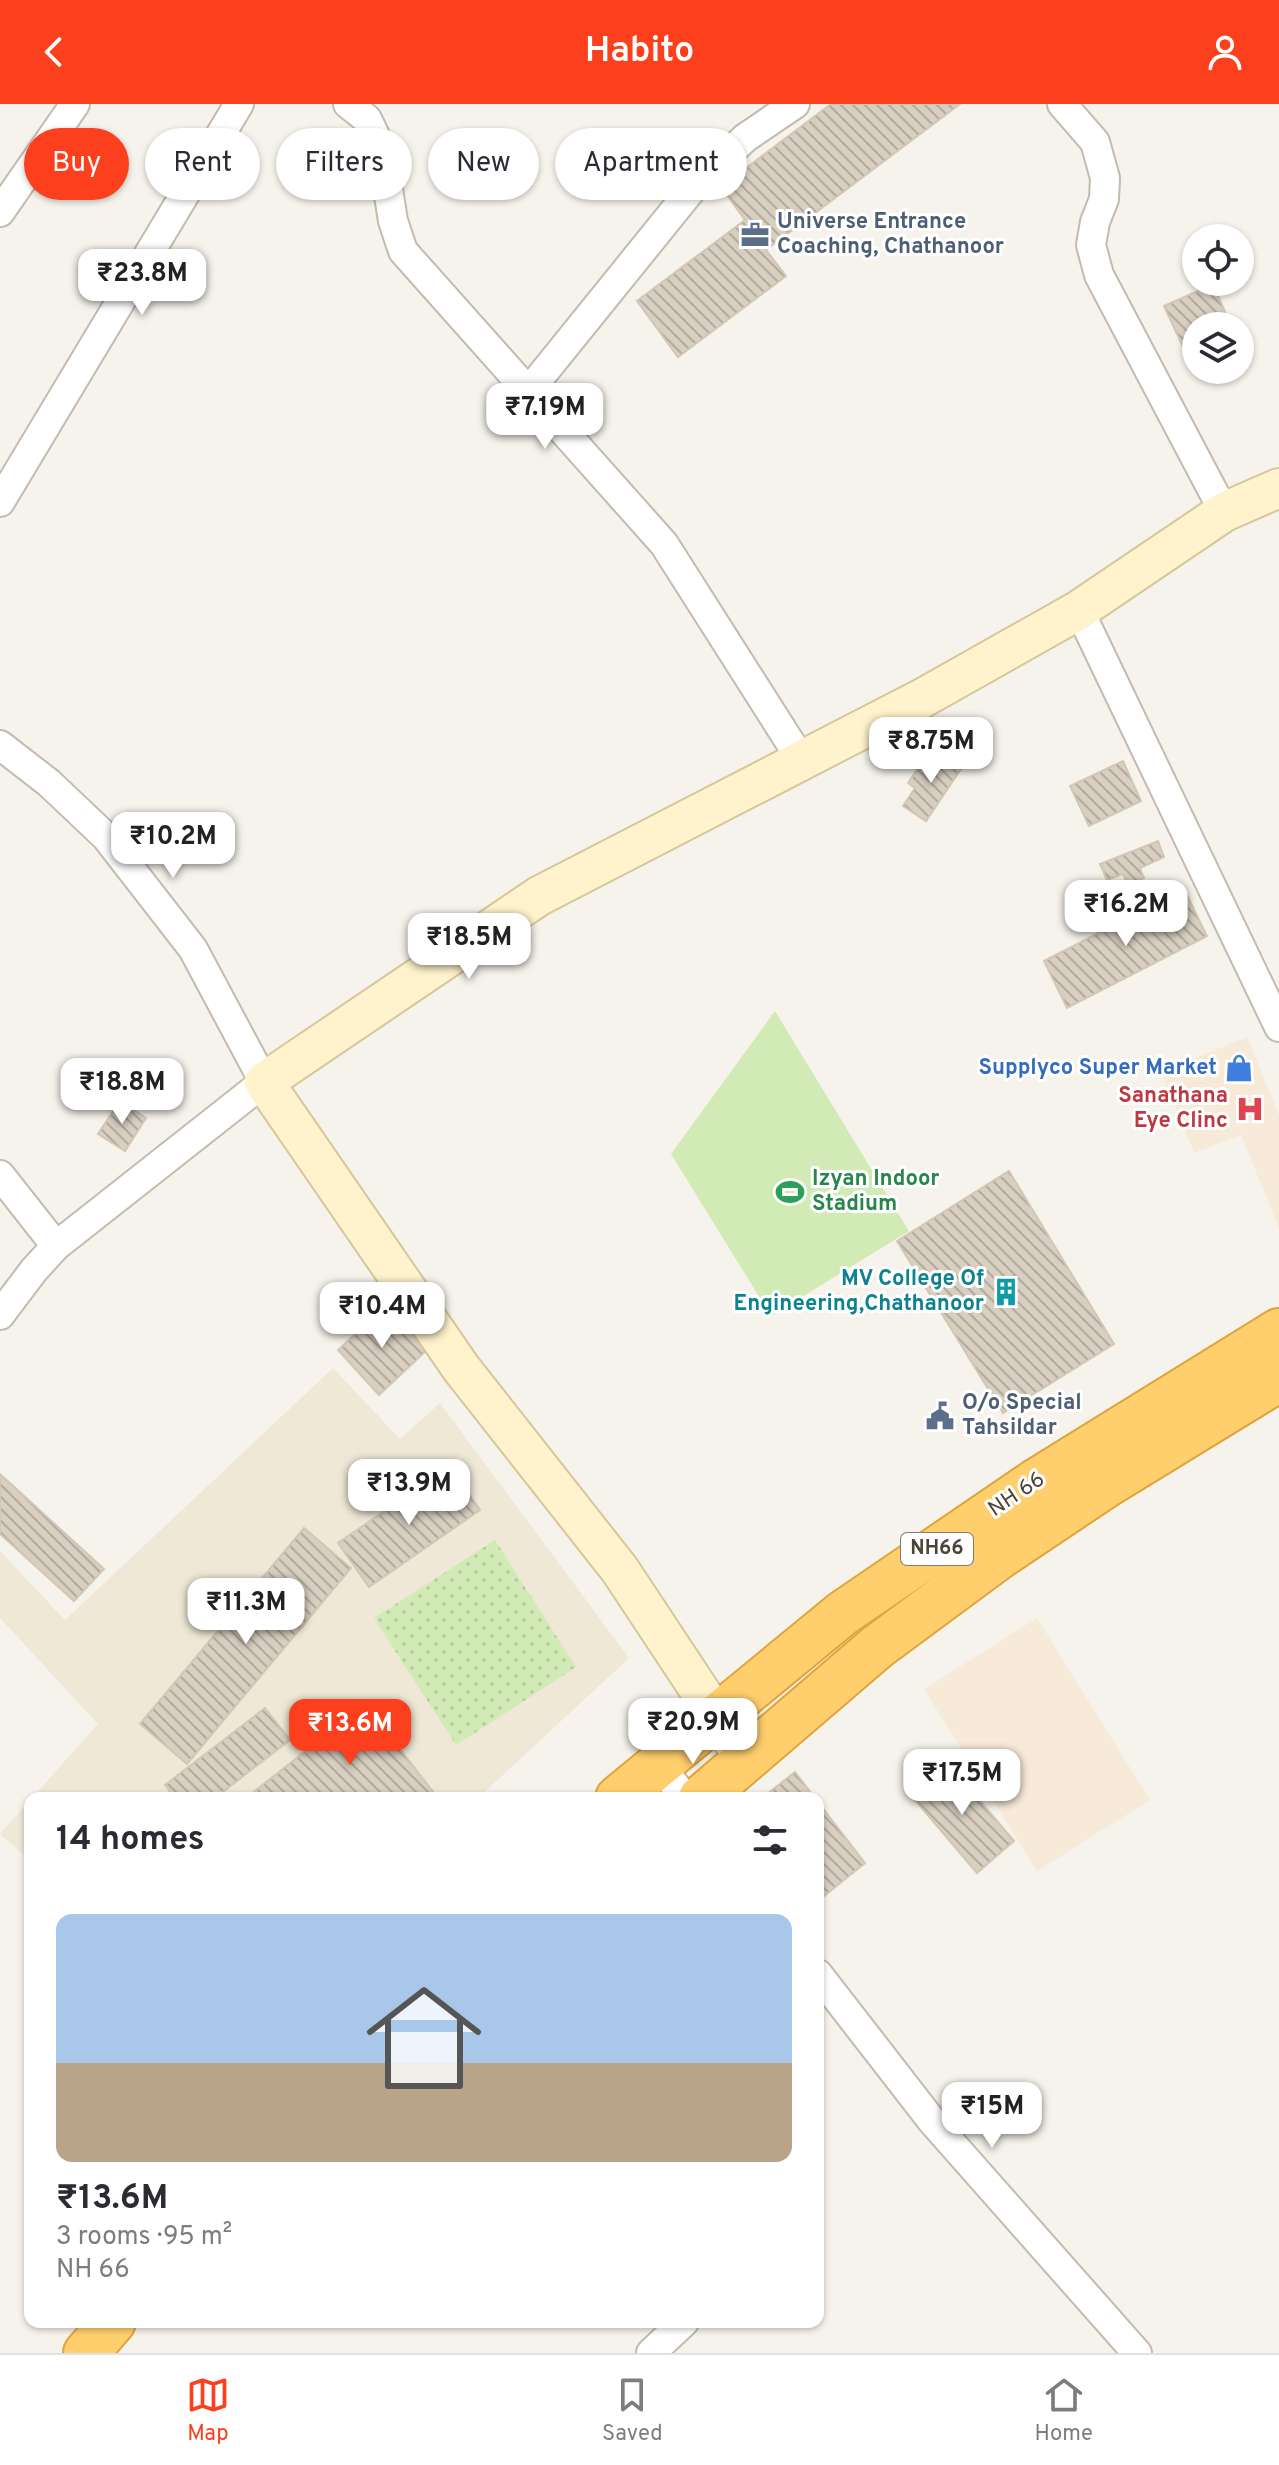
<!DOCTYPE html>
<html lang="en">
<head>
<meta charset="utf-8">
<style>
  :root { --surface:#fff; --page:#f2f2f3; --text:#2b2b33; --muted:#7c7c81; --line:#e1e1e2; --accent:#fc3f1d }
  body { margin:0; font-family:Overpass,sans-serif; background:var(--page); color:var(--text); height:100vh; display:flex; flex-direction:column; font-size:30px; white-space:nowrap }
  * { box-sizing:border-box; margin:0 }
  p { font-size:26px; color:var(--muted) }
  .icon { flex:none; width:44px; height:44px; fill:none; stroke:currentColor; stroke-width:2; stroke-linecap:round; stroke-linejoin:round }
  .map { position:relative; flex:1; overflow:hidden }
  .details { position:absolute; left:24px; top:1688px; width:800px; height:536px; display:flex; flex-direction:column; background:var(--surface); border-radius:16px; box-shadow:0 2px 6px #0004 }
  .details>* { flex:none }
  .guide { position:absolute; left:24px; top:24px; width:800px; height:72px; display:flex; gap:16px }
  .fabs { position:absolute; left:1182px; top:120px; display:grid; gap:16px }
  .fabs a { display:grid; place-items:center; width:72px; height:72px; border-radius:50%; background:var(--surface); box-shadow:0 2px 6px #0004; font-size:40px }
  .price { position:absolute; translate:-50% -68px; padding:0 18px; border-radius:16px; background:#fff; color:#222; font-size:26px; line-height:52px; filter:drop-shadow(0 2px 4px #0008) }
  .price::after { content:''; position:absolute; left:50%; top:48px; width:24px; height:18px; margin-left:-12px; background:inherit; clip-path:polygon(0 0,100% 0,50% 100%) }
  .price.selected { background:var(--accent); color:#fff }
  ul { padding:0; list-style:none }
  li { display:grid; align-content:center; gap:16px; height:424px; padding:0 32px }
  li span { display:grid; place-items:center; height:248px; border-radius:16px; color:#555 }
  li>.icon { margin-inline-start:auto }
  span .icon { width:144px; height:144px; fill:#fffc; stroke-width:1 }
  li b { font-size:34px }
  h2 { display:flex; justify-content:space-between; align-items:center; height:96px; padding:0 32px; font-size:34px }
  .pill { padding:0 28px; border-radius:36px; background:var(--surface); box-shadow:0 2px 6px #0004; font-size:28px; line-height:72px }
  .pill.selected { background:var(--accent); color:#fff }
  header { display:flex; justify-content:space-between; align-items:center; height:104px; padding:0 32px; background:var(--accent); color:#fff; font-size:36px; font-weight:600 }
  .tabs { display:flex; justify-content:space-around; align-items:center; height:112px; border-top:2px solid var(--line); background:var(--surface); font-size:22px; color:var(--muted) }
  .tabs a { display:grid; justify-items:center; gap:4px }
  .tabs .selected { color:var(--accent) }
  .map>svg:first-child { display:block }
  .commercial { fill:#f7ead8 }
  .education { fill:#efe8d6 }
  .park { fill:url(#park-dots) }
  .pitch { fill:#d2eab5 }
  .building { fill:url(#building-back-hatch); stroke:#d3c7b4; stroke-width:2 }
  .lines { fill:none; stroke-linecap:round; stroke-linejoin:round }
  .street-casing { stroke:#c2bbae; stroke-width:32 }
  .secondary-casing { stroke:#d6c79b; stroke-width:42 }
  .highway-casing { stroke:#e0a43c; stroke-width:48 }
  .street { stroke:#fff; stroke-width:28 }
  .secondary { stroke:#fff3cd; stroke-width:38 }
  .highway { stroke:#ffcf6e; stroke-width:44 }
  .labels { text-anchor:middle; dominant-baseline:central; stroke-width:6; stroke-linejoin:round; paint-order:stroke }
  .shield { fill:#fff; stroke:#817c74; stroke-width:2 }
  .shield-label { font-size:20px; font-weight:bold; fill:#4b4439 }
  .service-label { font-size:22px; font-weight:bold; fill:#4e5e75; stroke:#fff; text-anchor:start }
  .shop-label { font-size:22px; font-weight:bold; fill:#366cbe; stroke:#fff; text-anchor:end }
  .health-label { font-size:22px; font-weight:bold; fill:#be3a42; stroke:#fff; text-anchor:end }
  .leisure-label { font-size:22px; font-weight:bold; fill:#27864d; stroke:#fff; text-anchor:start }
  .culture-label { font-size:22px; font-weight:bold; fill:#0d838f; stroke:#fff; text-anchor:end }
  .street-label { font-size:22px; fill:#4b4439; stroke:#fff }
</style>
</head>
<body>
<header><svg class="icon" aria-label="back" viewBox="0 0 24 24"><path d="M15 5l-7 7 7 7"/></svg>Habito<svg class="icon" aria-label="person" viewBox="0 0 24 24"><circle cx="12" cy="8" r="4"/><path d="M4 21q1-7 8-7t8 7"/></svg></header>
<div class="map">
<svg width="1279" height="2249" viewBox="0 0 1279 2249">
  <defs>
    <pattern id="park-dots" width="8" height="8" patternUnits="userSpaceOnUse" patternTransform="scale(2)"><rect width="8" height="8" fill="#d2eab5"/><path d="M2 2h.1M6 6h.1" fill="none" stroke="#b6ca9c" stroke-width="1.8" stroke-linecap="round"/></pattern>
    <pattern id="building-back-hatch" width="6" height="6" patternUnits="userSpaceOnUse" patternTransform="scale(2)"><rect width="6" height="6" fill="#d8cfc1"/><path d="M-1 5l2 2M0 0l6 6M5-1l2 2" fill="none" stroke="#b1aa9e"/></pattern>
  </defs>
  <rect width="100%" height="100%" fill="#f6f3ec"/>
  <g class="commercial">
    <path d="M1247,933l32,78v113l-38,-93 -47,18 -33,-81z"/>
    <path d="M1037,1514l113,182 -113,71 -113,-182z"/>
  </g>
  <g class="education">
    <path d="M333,1264l67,71 40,-36 189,255 -151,140h-446l66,-74 -98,-106v-67l65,69z"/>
    <path d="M30,1696v60l-30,-26z"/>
  </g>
  <path class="park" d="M495,1436l81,127 -120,78 -82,-127z"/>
  <path class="pitch" d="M775,907l134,220 -138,85 -100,-162z"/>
  <g class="building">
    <path d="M831,0h129l-194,146 20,26 -108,81 -41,-56 108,-81 -24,-33z"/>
    <path d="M1213,180l18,42h-35v15l-13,6 -19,-41z"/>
    <path d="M942,647l21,15 -37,55 -23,-15 12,-18 -7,-5 14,-21 9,5z"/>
    <path d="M1123,657l18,40 -52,25 -19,-40z"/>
    <path d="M1158,737l6,16 -24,11 4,10 -16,7 -5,-11 -16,6 -7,-16z"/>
    <path d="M1184,785l23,47 -140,72 -23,-47z"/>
    <path d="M120,997l26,17 -21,33 -27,-17z"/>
    <path d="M1009,1067l105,173 -111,69 -106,-172z"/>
    <path d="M386,1201l41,45 -48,45 -41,-45z"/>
    <path d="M450,1362l30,44 -111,77 -31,-44z"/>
    <path d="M0,1370l104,95 -30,32 -74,-67z"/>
    <path d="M304,1424l47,40 -164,196 -47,-40z"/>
    <path d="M365,1600l73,94h-192z"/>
    <path d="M265,1604l25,32 -75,58h-40l-10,-13z"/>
    <path d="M946,1657l68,80 -37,32 -68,-80z"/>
    <path d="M795,1668l20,26h-53z"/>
    <path d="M818,1698l47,61 -47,38z"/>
  </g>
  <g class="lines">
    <defs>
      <g id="street">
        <path d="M348,0l19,15 10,21 7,24 9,57 10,30 261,293 138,217"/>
        <path d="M1062,0l33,38 10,36 -1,21 -9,23 -4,23 8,30 125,237"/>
        <path d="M0,108l75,-108"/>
        <path d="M528,288l164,-203 53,-51 50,-34"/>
        <path d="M0,398l239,-398"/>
        <path d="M1079,506l200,417"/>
        <path d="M0,641l49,38 57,54 87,112 71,133 -208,164 -22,24 -34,45"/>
        <path d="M0,1071l56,71"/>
        <path d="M659,1661l26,33"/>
        <path d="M818,1870l114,147 205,232"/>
        <path d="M651,2249l33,-31"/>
      </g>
      <path id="secondary" d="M745,1655l-125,-189 -159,-202 -197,-286 275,-186 382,-197 158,-89 145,-98 55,-24"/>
      <g id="highway">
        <path d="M618,1694l225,-185 192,-131 244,-151"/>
        <path d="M701,1694l176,-151 123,-91 106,-71 173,-106"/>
        <path d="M86,2249l27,-31"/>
      </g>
    </defs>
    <use href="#street" class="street-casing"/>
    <use href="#secondary" class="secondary-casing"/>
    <use href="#highway" class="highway-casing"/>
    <use href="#street" class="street"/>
    <use href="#secondary" class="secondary"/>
    <use href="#highway" class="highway"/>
  </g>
  <defs>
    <symbol id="office-bare" viewBox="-9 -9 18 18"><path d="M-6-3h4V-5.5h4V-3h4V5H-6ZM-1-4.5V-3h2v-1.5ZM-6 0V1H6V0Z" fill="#5c6f8a" stroke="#fff" stroke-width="2.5" paint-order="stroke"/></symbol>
    <symbol id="shop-bare" viewBox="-9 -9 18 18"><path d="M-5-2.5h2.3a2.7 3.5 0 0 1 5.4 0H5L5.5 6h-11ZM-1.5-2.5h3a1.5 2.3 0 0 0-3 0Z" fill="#3f7fe0" stroke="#fff" stroke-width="2.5" paint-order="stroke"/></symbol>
    <symbol id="hospital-bare" viewBox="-9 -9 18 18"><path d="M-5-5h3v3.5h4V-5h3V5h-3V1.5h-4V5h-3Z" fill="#e0444e" stroke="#fff" stroke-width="2.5" paint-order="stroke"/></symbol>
    <symbol id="stadium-bare" viewBox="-9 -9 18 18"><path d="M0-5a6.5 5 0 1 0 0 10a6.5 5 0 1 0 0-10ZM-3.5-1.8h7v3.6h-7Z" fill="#2e9e5b" stroke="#fff" stroke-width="2.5" paint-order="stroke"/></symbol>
    <symbol id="building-bare" viewBox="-9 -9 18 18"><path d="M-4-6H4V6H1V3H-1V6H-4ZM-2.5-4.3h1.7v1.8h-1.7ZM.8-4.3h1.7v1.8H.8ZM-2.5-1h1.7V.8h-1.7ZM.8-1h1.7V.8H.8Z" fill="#0f9aa8" stroke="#fff" stroke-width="2.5" paint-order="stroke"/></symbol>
    <symbol id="civic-bare" viewBox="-9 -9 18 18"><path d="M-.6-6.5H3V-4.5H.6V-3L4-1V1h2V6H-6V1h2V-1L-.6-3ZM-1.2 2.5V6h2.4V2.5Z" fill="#5c6f8a" stroke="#fff" stroke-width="2.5" paint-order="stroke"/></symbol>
  </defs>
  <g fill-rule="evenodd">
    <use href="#office-bare" x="735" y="111" width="40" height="40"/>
    <use href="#shop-bare" x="1219" y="944" width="40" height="40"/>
    <use href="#hospital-bare" x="1230" y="985" width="40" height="40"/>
    <use href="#stadium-bare" x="770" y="1068" width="40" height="40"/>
    <use href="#building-bare" x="986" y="1168" width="40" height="40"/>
    <use href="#civic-bare" x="920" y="1292" width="40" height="40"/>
  </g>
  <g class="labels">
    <rect class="shield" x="901" y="1429" width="72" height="32" rx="6"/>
    <g class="shield-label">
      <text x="937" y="1445">NH66</text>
    </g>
    <g class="service-label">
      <text x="777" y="118">Universe Entrance<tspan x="777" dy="25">Coaching, Chathanoor</tspan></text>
      <text x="962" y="1299">O/o Special<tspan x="962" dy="25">Tahsildar</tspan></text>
    </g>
    <g class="shop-label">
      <text x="1217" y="964">Supplyco Super Market</text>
    </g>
    <g class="health-label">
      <text x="1228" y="992">Sanathana<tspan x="1228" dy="25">Eye Clinc</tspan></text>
    </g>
    <g class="leisure-label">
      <text x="812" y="1075">Izyan Indoor<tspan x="812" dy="25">Stadium</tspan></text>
    </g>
    <g class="culture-label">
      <text x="984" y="1175">MV College Of<tspan x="984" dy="25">Engineering,Chathanoor</tspan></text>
    </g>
    <g class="street-label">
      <text transform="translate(1017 1391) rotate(-34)">NH 66</text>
    </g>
  </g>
</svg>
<div class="fabs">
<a><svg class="icon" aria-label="locate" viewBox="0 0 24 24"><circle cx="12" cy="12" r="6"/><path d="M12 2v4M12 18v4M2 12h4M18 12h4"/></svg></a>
<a><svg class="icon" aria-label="layers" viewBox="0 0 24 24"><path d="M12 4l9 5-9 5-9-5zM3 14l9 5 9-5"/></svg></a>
</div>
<b class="price" style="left:142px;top:213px">₹23.8M</b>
<b class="price" style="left:545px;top:347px">₹7.19M</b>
<b class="price" style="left:931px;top:681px">₹8.75M</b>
<b class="price" style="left:173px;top:776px">₹10.2M</b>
<b class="price" style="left:1126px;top:844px">₹16.2M</b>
<b class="price" style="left:469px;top:877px">₹18.5M</b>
<b class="price" style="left:122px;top:1022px">₹18.8M</b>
<b class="price" style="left:382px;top:1246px">₹10.4M</b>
<b class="price" style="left:409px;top:1423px">₹13.9M</b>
<b class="price" style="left:246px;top:1542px">₹11.3M</b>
<b class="price" style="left:693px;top:1662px">₹20.9M</b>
<b class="price selected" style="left:350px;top:1663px">₹13.6M</b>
<b class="price" style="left:962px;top:1713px">₹17.5M</b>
<b class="price" style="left:992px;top:2046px">₹15M</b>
<div class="guide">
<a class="pill selected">Buy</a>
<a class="pill">Rent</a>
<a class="pill">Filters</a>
<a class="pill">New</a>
<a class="pill">Apartment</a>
</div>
<section class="details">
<h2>14 homes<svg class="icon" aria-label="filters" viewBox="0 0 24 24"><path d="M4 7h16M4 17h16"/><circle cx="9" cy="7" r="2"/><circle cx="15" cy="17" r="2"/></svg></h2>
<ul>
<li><span style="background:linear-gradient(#a9c7e8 60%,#b9a48a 0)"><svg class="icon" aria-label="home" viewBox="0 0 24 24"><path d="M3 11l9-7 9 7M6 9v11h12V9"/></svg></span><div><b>₹13.6M</b><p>3 rooms · 95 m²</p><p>NH 66</p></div></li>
</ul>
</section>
</div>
<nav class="tabs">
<a class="selected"><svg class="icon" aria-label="map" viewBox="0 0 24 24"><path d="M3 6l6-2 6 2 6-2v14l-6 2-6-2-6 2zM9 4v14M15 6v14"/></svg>Map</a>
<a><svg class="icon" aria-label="saved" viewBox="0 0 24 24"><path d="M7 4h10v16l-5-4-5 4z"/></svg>Saved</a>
<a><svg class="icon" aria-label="home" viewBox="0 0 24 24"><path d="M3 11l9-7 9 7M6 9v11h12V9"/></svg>Home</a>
</nav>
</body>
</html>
